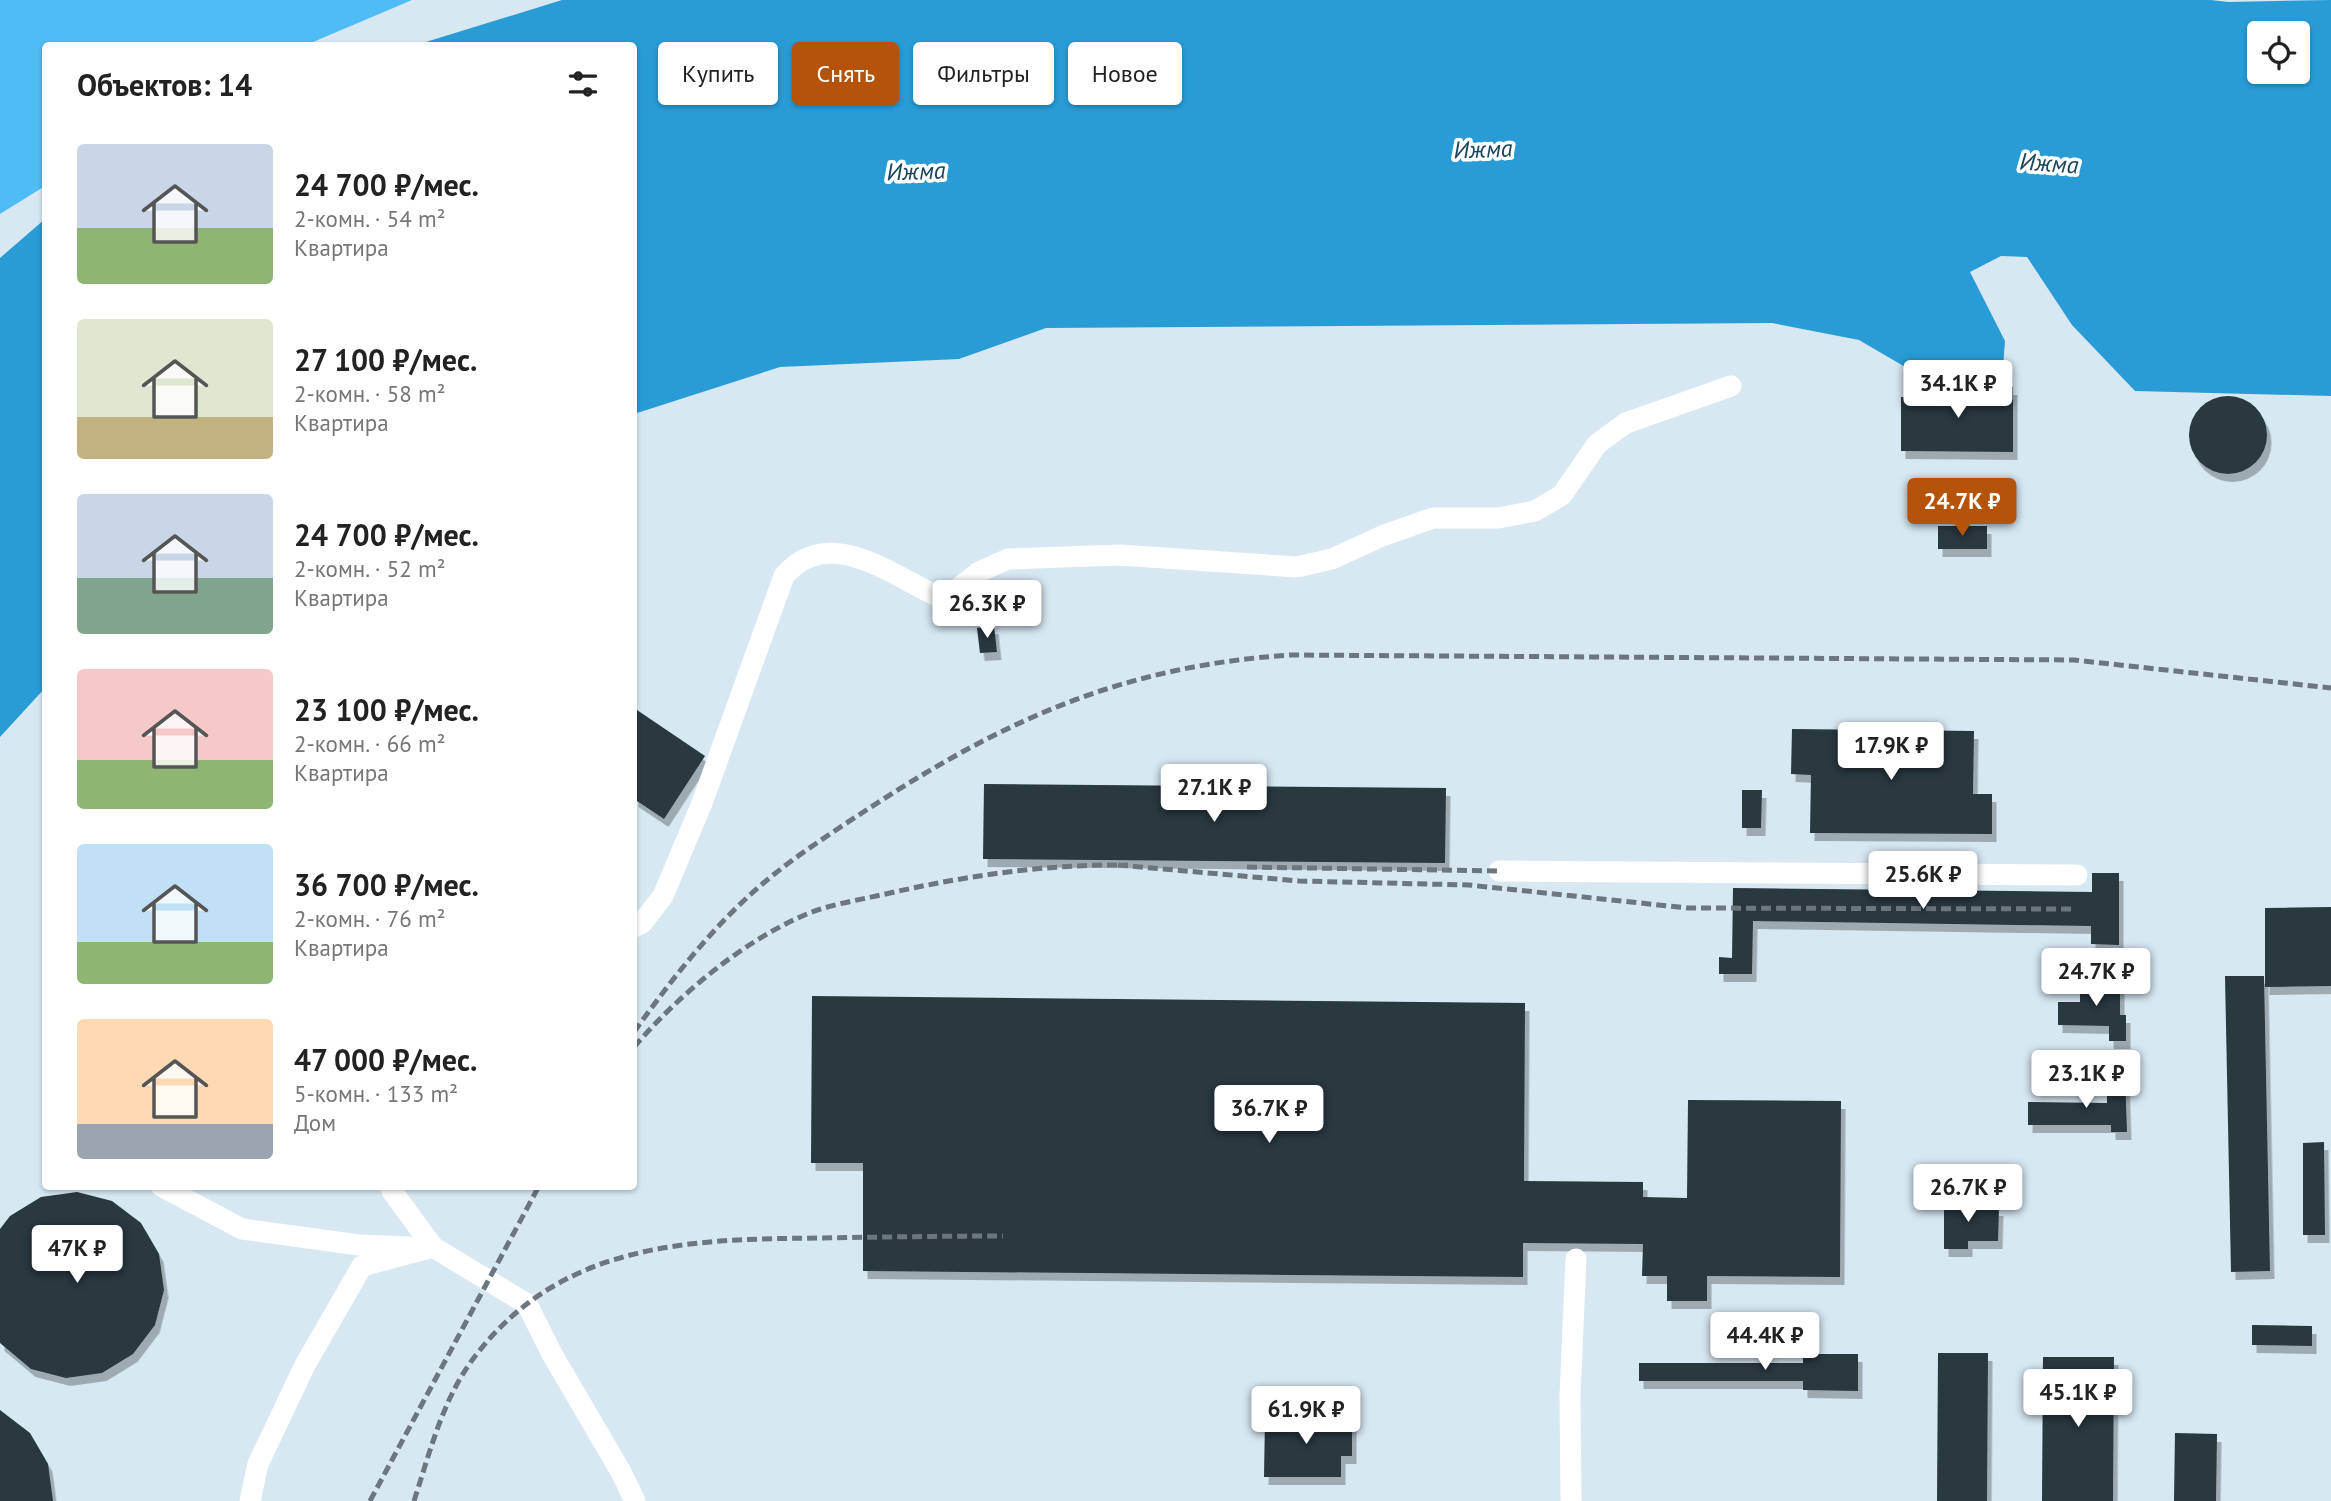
<!DOCTYPE html>
<html lang="ru">
<head>
<meta charset="utf-8">
<style>
  :root { --surface:#fff; --page:#f2f2f2; --text:#222; --muted:#767676; --accent:#b45309 }
  body { margin:0; font-family:"PT Sans",sans-serif; background:var(--page); color:var(--text); height:100vh; display:flex; flex-direction:column; font-size:26px; white-space:nowrap }
  * { box-sizing:border-box; margin:0 }
  p { font-size:23px; color:var(--muted) }
  .icon { flex:none; width:38px; height:38px; fill:none; stroke:currentColor; stroke-width:2; stroke-linecap:round; stroke-linejoin:round }
  .map { position:relative; flex:1; overflow:hidden }
  .details { position:absolute; left:42px; top:42px; width:595px; height:1148px; display:flex; flex-direction:column; background:var(--surface); border-radius:7px; box-shadow:0 2px 5px #0004 }
  .details>* { flex:none }
  .guide { position:absolute; left:658px; top:42px; width:665px; height:63px; display:flex; gap:14px }
  .fabs { position:absolute; left:2247px; top:21px; display:grid; gap:14px }
  .fabs a { display:grid; place-items:center; width:63px; height:63px; border-radius:7px; background:var(--surface); box-shadow:0 2px 5px #0004; font-size:35px }
  .price { position:absolute; translate:-50% -60px; padding:0 16px; border-radius:7px; background:#fff; color:#222; font-size:23px; line-height:46px; filter:drop-shadow(0 2px 4px #0008) }
  .price::after { content:''; position:absolute; left:50%; top:42px; width:21px; height:16px; margin-left:-10px; background:inherit; clip-path:polygon(0 0,100% 0,50% 100%) }
  .price.active { background:var(--accent); color:#fff }
  ul { padding:0; list-style:none }
  li { display:flex; align-items:center; gap:21px; height:175px; padding:0 35px }
  li span { display:grid; place-items:center; flex:none; width:196px; height:140px; border-radius:7px; color:#555 }
  li>.icon { margin-inline-start:auto }
  span .icon { width:84px; height:84px; fill:#fffc; stroke-width:1 }
  li b { font-size:30px }
  h2 { display:flex; justify-content:space-between; align-items:center; height:84px; padding:0 35px; font-size:30px }
  .pill { padding:0 24px; border-radius:7px; background:var(--surface); box-shadow:0 2px 5px #0004; font-size:24px; line-height:63px }
  .pill.active { background:var(--accent); color:#fff }
  .map>svg:first-child { display:block }
  .forest { fill:#50bcf6 }
  .water { fill:#299cd5; fill-rule:evenodd }
  .building { fill:#29373f; filter:url(#shadow) }
  .lines { fill:none; stroke-linecap:round; stroke-linejoin:round }
  .minor { stroke:#fff; stroke-width:21 }
  .rail { stroke:#6c767e; stroke-width:5; stroke-dasharray:10 5; stroke-linecap:butt }
  .labels { text-anchor:middle; dominant-baseline:central; stroke-width:7; stroke-linejoin:round; paint-order:stroke }
  .water-label { font-size:24px; font-style:italic; fill:#1a475f; stroke:#fff }
</style>
</head>
<body>
<div class="map">
<svg width="2331" height="1501" viewBox="0 0 2331 1501">
  <defs>
    <filter id="shadow"><feDropShadow dx="4.5" dy="8" stdDeviation="0" flood-color="#0004"/></filter>
  </defs>
  <rect width="100%" height="100%" fill="#d7e8f3"/>
  <path class="forest" d="M0,0h412l-106,45 -260,1 -1,140 -45,28z"/>
  <g class="water">
    <path d="M562,0h1649l17,2 103,-2v396l-196,-5 -63,-66 -45,-68 -26,-1 -31,16 35,69 -3,39 -78,-2 -65,-38 -87,-17 -726,5 -87,31 -179,8 -146,47v-368l-218,-1zM2259,33h39v39h-39z"/>
    <path d="M45,219v469l-45,49v-479z"/>
  </g>
  <g class="building">
    <path d="M1911,387h102v65l-112,-1v-54h10z"/>
    <circle cx="2228" cy="435" r="39"/>
    <rect x="1938" y="526" width="49" height="23"/>
    <path d="M994,626l3,26 -17,1 -3,-25z"/>
    <path d="M634,708l71,48 -41,63 -30,-20z"/>
    <path d="M1792,729l182,2 -1,63h19v40l-182,-1 1,-58 -20,-1z"/>
    <path d="M984,784l462,4 -1,75 -462,-4z"/>
    <path d="M1742,790h20l-1,38h-19z"/>
    <path d="M2092,873h27v72l-28,-1v-18l-338,-5 -1,53h-33v-17l13,1 1,-70 359,4z"/>
    <path d="M2331,907v79l-66,1v-79z"/>
    <path d="M2225,976h39l6,295 -39,1z"/>
    <path d="M2080,980h40v35h6v26h-17v-15l-51,-1v-23h22z"/>
    <path d="M812,996l713,7 -1,178 119,1v15l44,1 1,-98 153,1 -1,176 -133,-1v25h-40v-25h-25l1,-32 -120,-1v34l-660,-6v-108h-52z"/>
    <path d="M2107,1074h18l2,58h-16v-7h-83v-23l79,1z"/>
    <path d="M2324,1142l1,93h-22v-92z"/>
    <path d="M77,1192l35,9 29,22 18,31 5,36 -9,35 -22,29 -31,19 -36,5 -35,-9 -31,-26v-114l10,-13 31,-19z"/>
    <path d="M1944,1199h24v8l31,1 -1,33h-30v8h-24z"/>
    <path d="M2252,1325l60,1v20l-60,-1z"/>
    <path d="M1938,1353h50l-1,148h-50z"/>
    <path d="M1803,1354h55v37l-55,-1v-9h-164v-18h164z"/>
    <path d="M2043,1357h71l-1,144h-71z"/>
    <path d="M0,1410l30,23 18,31 5,37h-53z"/>
    <path d="M1265,1417l87,1v38h-11v21h-77z"/>
    <path d="M2175,1433l42,1 -1,67h-42z"/>
  </g>
  <g class="lines">
    <g class="minor">
      <path d="M1499,871l578,4"/>
      <path d="M634,927l8,-4 21,-27 39,-93 82,-227c43,-51 103,-4 151,19l22,-6 22,-17 29,-13 111,-4 178,12 35,-8 50,-23 51,-18h65l37,-7 27,-16 35,-51 29,-21 105,-37"/>
      <path d="M161,1186l81,43 117,16 50,2"/>
      <path d="M392,1186v5l41,56 94,57 25,50 69,118 14,29"/>
      <path d="M250,1501l8,-37 47,-99 57,-99 71,-19"/>
      <path d="M1571,1501l-1,-106 6,-136"/>
    </g>
    <g class="rail">
      <path d="M1118,865l181,16 170,4 219,23 387,1"/>
      <path d="M1247,867l252,4"/>
      <path d="M634,1032c35,-49 72,-97 117,-138 36,-33 79,-60 120,-87 137,-89 254,-141 419,-152l784,5 257,28"/>
      <path d="M634,1047c44,-51 104,-102 166,-130 26,-12 54,-16 81,-22 83,-19 162,-31 247,-30"/>
      <path d="M370,1501l169,-315"/>
      <path d="M414,1501c16,-49 29,-104 62,-146 88,-114 217,-116 347,-117 60,-1 120,-2 180,-2"/>
    </g>
  </g>
  <g class="labels">
    <g class="water-label">
      <text transform="translate(1483 149) rotate(-2)">Ижма</text>
      <text transform="translate(2049 163) rotate(4)">Ижма</text>
      <text transform="translate(916 171) rotate(-2)">Ижма</text>
    </g>
  </g>
</svg>
<div class="fabs">
<a><svg class="icon" aria-label="locate" viewBox="0 0 24 24"><circle cx="12" cy="12" r="6"/><path d="M12 2v4M12 18v4M2 12h4M18 12h4"/></svg></a>
</div>
<b class="price" style="left:1958px;top:420px">34.1K ₽</b>
<b class="price active" style="left:1962px;top:538px">24.7K ₽</b>
<b class="price" style="left:987px;top:640px">26.3K ₽</b>
<b class="price" style="left:1891px;top:782px">17.9K ₽</b>
<b class="price" style="left:1214px;top:824px">27.1K ₽</b>
<b class="price" style="left:1923px;top:911px">25.6K ₽</b>
<b class="price" style="left:2096px;top:1008px">24.7K ₽</b>
<b class="price" style="left:2086px;top:1110px">23.1K ₽</b>
<b class="price" style="left:1269px;top:1145px">36.7K ₽</b>
<b class="price" style="left:1968px;top:1224px">26.7K ₽</b>
<b class="price" style="left:77px;top:1285px">47K ₽</b>
<b class="price" style="left:1765px;top:1372px">44.4K ₽</b>
<b class="price" style="left:2078px;top:1429px">45.1K ₽</b>
<b class="price" style="left:1306px;top:1446px">61.9K ₽</b>
<div class="guide">
<a class="pill">Купить</a>
<a class="pill active">Снять</a>
<a class="pill">Фильтры</a>
<a class="pill">Новое</a>
</div>
<section class="details">
<h2>Объектов: 14<svg class="icon" aria-label="filters" viewBox="0 0 24 24"><path d="M4 7h16M4 17h16"/><circle cx="9" cy="7" r="2"/><circle cx="15" cy="17" r="2"/></svg></h2>
<ul>
<li><span style="background:linear-gradient(#c9d6e8 60%,#8fb573 0)"><svg class="icon" aria-label="home" viewBox="0 0 24 24"><path d="M3 11l9-7 9 7M6 9v11h12V9"/></svg></span><div><b>24 700 ₽/мес.</b><p>2-комн. · 54 m²</p><p>Квартира</p></div></li>
<li><span style="background:linear-gradient(#dfe7d0 70%,#c2b280 0)"><svg class="icon" aria-label="home" viewBox="0 0 24 24"><path d="M3 11l9-7 9 7M6 9v11h12V9"/></svg></span><div><b>27 100 ₽/мес.</b><p>2-комн. · 58 m²</p><p>Квартира</p></div></li>
<li><span style="background:linear-gradient(#c9d6e8 60%,#7fa58c 0)"><svg class="icon" aria-label="home" viewBox="0 0 24 24"><path d="M3 11l9-7 9 7M6 9v11h12V9"/></svg></span><div><b>24 700 ₽/мес.</b><p>2-комн. · 52 m²</p><p>Квартира</p></div></li>
<li><span style="background:linear-gradient(#f6c9c9 65%,#8fb573 0)"><svg class="icon" aria-label="home" viewBox="0 0 24 24"><path d="M3 11l9-7 9 7M6 9v11h12V9"/></svg></span><div><b>23 100 ₽/мес.</b><p>2-комн. · 66 m²</p><p>Квартира</p></div></li>
<li><span style="background:linear-gradient(#bfe0f5 70%,#8fb573 0)"><svg class="icon" aria-label="home" viewBox="0 0 24 24"><path d="M3 11l9-7 9 7M6 9v11h12V9"/></svg></span><div><b>36 700 ₽/мес.</b><p>2-комн. · 76 m²</p><p>Квартира</p></div></li>
<li><span style="background:linear-gradient(#ffd9b3 75%,#9aa5b1 0)"><svg class="icon" aria-label="home" viewBox="0 0 24 24"><path d="M3 11l9-7 9 7M6 9v11h12V9"/></svg></span><div><b>47 000 ₽/мес.</b><p>5-комн. · 133 m²</p><p>Дом</p></div></li>
</ul>
</section>
</div>
</body>
</html>
